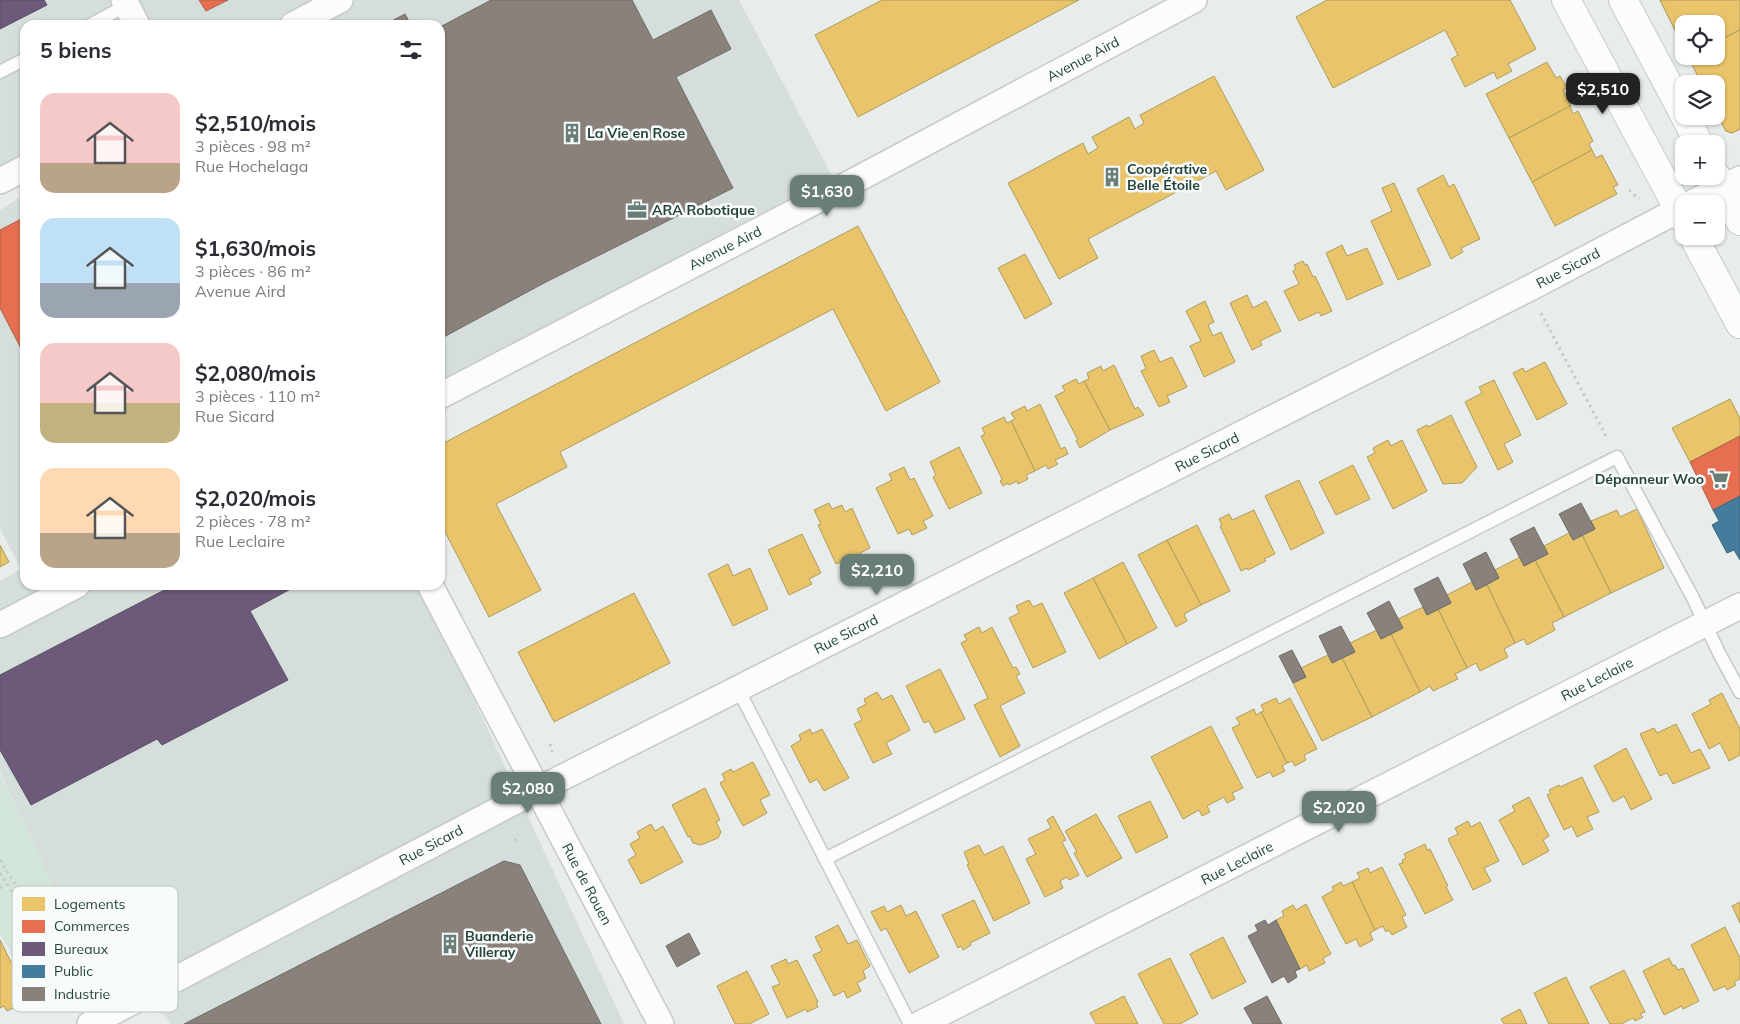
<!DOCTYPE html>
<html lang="fr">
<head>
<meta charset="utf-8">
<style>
  :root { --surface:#fff; --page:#f7f7f7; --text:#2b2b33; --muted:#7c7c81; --accent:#697e78 }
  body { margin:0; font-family:Mulish,sans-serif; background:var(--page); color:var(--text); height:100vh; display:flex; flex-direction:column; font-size:19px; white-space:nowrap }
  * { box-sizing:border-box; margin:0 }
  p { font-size:16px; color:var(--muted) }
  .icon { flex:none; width:28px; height:28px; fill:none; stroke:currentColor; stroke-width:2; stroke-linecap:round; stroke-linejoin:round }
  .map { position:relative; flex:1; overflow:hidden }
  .drawer { position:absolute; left:20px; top:20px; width:425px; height:570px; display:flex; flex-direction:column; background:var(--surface); border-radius:15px; box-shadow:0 1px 4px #0004 }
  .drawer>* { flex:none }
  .buttons { position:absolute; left:1675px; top:15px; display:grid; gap:10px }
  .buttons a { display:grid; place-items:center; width:50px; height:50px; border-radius:10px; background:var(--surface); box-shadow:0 1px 4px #0004; font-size:25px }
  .price { position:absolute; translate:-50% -42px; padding:0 11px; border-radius:10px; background:var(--accent); color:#fff; font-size:16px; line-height:32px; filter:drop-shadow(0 1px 2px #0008) }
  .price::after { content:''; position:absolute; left:50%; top:30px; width:15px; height:11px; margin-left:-8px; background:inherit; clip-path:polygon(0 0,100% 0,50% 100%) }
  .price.on { background:#222; color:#fff }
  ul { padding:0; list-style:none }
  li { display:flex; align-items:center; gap:15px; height:125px; padding:0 20px }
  li span { display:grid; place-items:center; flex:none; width:140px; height:100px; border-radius:15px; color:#555 }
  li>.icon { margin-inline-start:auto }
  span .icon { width:60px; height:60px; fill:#fffc; stroke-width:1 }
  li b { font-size:21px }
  h2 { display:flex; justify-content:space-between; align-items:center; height:60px; padding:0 20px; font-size:21px }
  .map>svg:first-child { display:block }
  .built { fill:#d6dedb }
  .green { fill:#d1e6d8 }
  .homes { fill:#e9c46a; stroke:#ae9d5c }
  .shops { fill:#e76f51; stroke:#ac624a }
  .offices { fill:#6d597a; stroke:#575267 }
  .public { fill:#457b9d; stroke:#3b6a7f }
  .industry { fill:#8a817c; stroke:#6b6e68 }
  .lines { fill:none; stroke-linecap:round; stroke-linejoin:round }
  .service-casing { stroke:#c5cac8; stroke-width:15 }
  .minor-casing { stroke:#c5cac8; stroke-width:28 }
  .secondary-casing { stroke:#c3cbc8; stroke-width:30 }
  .path { stroke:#c3ccca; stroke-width:3; stroke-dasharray:2.5 4; stroke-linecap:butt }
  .service { stroke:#fcfcfc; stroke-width:12 }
  .minor { stroke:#fcfcfc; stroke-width:25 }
  .secondary { stroke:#fcfcfc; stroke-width:28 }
  .labels { text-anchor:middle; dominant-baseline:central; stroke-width:5; stroke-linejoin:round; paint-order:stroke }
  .street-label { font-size:14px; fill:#24423a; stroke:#f7fbf9 }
  .poi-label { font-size:14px; font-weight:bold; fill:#24423a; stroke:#f7fbf9; text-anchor:start }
  .key { fill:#f7fbf9; stroke:#b8c4c0; stroke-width:1 }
  .key-label { font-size:14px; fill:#24423a }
</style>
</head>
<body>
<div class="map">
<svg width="1740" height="1024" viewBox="0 0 1740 1024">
  <rect width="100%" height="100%" fill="#e8edeb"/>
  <g class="built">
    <path d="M0,0h331l-43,25h-263v143l-25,13z"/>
    <path d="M335,0h404l100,189 -399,207v-371h-145z"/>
    <path d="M25,194v391h396l203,439h-454l-3,-7 -71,-40 -96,-205v-191l21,-12 -21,-40v-319z"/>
  </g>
  <path class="green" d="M0,774l101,208 -56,28 -45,-76z"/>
  <g class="homes">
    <path d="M882,0h197l-221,117 -43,-82z"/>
    <path d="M1327,0h183l26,49 -28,15 4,7 -15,8 -3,-7 -29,15 -14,-28 7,-4 -13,-25 -112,58 -37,-71z"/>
    <path d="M1660,0h80v129l-8,4 -6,-2 -10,-19v-28h-14l-14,-28h28v-32h-32v24z"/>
    <path d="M1660,0h80v30l-24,12v-18h-32v24z"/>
    <path d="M1740,30v99l-8,4 -6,-2 -10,-19v-28h-14l-14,-27 28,-1v-14z"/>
    <path d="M1547,62l9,16 4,-2 7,12 -4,2 8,16 -62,32 -23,-44z"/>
    <path d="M1214,76l50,94 -38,20 -10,-19 -128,68 10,19 -39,21 -51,-96 75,-40 5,11 10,-6 -6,-11 37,-20 6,12 9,-6 -4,-8z"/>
    <path d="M1570,106l3,8 5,-3 15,30 -4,3 3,6 -60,32 -23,-44z"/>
    <path d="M1592,150l4,8 6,-3 16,30 -5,2 4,7 -62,32 -23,-44z"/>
    <path d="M1443,175l6,12 5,-3 26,55 -19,9 2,4 -12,7 -34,-70z"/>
    <path d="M1394,183l37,82 -33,15 -27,-59 21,-10 -10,-23z"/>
    <path d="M858,226l82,156 -54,29 -53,-102 -273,143 7,15 -71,37 45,86 -52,27 -49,-95v-77z"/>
    <path d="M1342,245l5,11 20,-8 16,36 -36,16 -21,-47z"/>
    <path d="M1025,254l27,50 -27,15 -27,-51z"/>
    <path d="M1303,261l2,4 2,-1 6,13 2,-1 17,35 -11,5 -2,-4 -20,9 -15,-30 15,-7 -6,-13 3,-2 -2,-4z"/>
    <path d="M1247,295l6,13 13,-7 15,30 -21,10 2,4 -10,5 -22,-47z"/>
    <path d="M1205,301l9,21 -6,3 5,11 8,-4 14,30 -31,15 -14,-31 11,-5 -15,-30z"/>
    <path d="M1154,350l6,12 12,-5 15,30 -20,9 3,6 -11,5 -18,-36 5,-2 -5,-13z"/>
    <path d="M1545,362l22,42 -30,16 -24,-47 10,-5 2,4z"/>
    <path d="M1114,365l21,44 3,-2 6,8 -34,15 -26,-49 5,-2 -2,-6 14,-7 2,5z"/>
    <path d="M1076,379l3,5 5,-3 26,49 -30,18 -4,-7 2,-1 -23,-44 10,-5 -3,-5z"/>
    <path d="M1494,380l27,55 -17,9 9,18 -15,8 -33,-68 17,-9 -3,-6z"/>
    <path d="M1730,399l10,19v18l-50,26 -18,-34z"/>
    <path d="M1040,404l21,45 4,-2 3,7 -13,6 3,4 -10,5 -2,-4 -11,6 -24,-50 4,-2 -4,-6 14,-7 2,5z"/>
    <path d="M1451,415l26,52 -15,16 -19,1 -26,-54 10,-5 1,2z"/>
    <path d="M1004,417l3,6 4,-2 24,50 -9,4 2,4 -10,5 -1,-3 -8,4 -1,-2 -5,3 -3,-5 2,-2 -21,-43 4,-2 -3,-6z"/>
    <path d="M1388,440l3,6 11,-6 25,51 -34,18 -26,-52 8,-4 -2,-5z"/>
    <path d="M959,447l23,46 -33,16 -16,-32 3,-2 -6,-13z"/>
    <path d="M1353,465l17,34 -34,16 -17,-33z"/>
    <path d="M904,467l6,13 4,-2 19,38 -10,5 4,7 -15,7 -3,-6 -11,5 -22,-46 16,-8 -3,-6z"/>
    <path d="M1299,480l25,53 -33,17 -26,-54z"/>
    <path d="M829,503l3,6 10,-4 3,7 7,-4 18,40 -10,5 4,8 -13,6 -3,-8 -12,5 -18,-39 3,-1 -7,-14z"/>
    <path d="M1637,509l27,59 -53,25 -29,-58 13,-6 -4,-8 26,-11 3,7z"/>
    <path d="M1254,510l21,44 -11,5 2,2 -18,9 -1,-2 -6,3 -21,-45 2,-1 -3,-6 10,-5 3,6z"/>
    <path d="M1197,525l33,66 -29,14 -34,-65z"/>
    <path d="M1569,533l4,7 9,-5 29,58 -47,24 -29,-57 13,-6 -4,-8z"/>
    <path d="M802,534l19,39 -12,6 3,5 -23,11 -21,-45z"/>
    <path d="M1167,540l34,65 -17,9 3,7 -11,6 -38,-72z"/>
    <path d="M0,545l9,17 -9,5z"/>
    <path d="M1520,557l4,9 11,-6 29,57 -12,6 3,7 -28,15 -3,-6 -9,4 -28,-58 12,-7 -4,-8z"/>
    <path d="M1123,562l34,66 -30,16 -34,-66z"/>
    <path d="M728,564l5,12 17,-8 18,41 -35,17 -25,-52z"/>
    <path d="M1093,578l34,66 -28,15 -35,-66z"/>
    <path d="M1472,582l4,8 11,-5 28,58 -11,6 4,8 -28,14 -4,-8 -9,5 -29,-59 13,-6 -4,-8z"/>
    <path d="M634,593l36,70 -116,59 -36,-70z"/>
    <path d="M1029,600l4,7 9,-4 24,49 -33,16 -24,-50 10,-5 -3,-7z"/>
    <path d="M1423,607l4,8 11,-6 29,59 -12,6 3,5 -25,12 -3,-5 -10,6 -29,-58 12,-6 -5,-9z"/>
    <path d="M979,627l3,6 10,-6 21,41 3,-1 4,7 -4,2 9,17 -25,13 20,40 -20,11 -26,-52 14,-7 -27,-55 6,-3 -3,-5z"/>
    <path d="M1377,630l4,9 10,-5 29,58 -48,25 -30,-59 13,-6 -5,-9z"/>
    <path d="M1328,655l4,8 10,-5 30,59 -50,24 -29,-58 13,-6 -5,-9z"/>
    <path d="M940,669l25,50 -30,14 -6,-12 -5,2 -18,-37z"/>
    <path d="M877,692l5,8 10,-5 18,35 -24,13 6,11 -19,9 -19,-39 8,-4 -5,-11 9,-5 -2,-5z"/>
    <path d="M1722,693l18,36v26l-11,6 -9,-18 -11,6 -17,-35 19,-10 -2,-4z"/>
    <path d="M1276,698l3,6 11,-6 27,51 -13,6 2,5 -11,6 -3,-5 -5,2 -26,-51 3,-1 -3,-6z"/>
    <path d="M1254,709l2,6 5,-3 26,51 -5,3 3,5 -12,6 -3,-5 -13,6 -25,-50 8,-4 -4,-6z"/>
    <path d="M1676,724l15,29 9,-4 10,19 -37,16 -6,-11 -7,3 -20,-42 14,-6 3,5z"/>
    <path d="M1211,726l32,62 -11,5 3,6 -8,4 -3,-6 -17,9 3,6 -8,4 -3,-6 -16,9 -32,-62z"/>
    <path d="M810,729l2,5 10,-5 27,49 -25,13 -7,-12 -7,4 -19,-37 10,-6 -2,-5z"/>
    <path d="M1626,748l26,51 -21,11 -7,-14 -11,6 -19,-36z"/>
    <path d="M753,762l17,33 -10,5 7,13 -24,13 -23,-43 5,-3 -3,-6 9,-5 2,3z"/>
    <path d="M1582,777l17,35 -12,5 6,12 -16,8 -5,-11 -8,4 -17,-35 4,-2 -2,-3 10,-5 1,2z"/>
    <path d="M705,788l15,32 -4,2 5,10 -3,6 -17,7 -8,-2 -3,-7 -2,1 -16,-32z"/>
    <path d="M1529,797l20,39 -6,4 6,11 -26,14 -24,-45 16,-9 -3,-5z"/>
    <path d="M1150,801l18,36 -32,16 -18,-37z"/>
    <path d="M1096,814l26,44 -35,19 -13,-24 3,-1 -12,-21z"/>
    <path d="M1053,816l13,24 -4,2 17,33 -10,5 -2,-3 -7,4 3,7 -18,9 -19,-38 10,-5 -8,-15 23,-11 -4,-8z"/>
    <path d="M1468,821l3,6 9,-5 19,39 -15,7 7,13 -18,9 -25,-51 10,-5 -3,-6z"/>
    <path d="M651,824l4,7 8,-5 20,36 -42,22 -13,-24 8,-5 -6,-11 10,-6 -3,-6z"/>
    <path d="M1425,844l2,6 3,-1 18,37 -2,1 7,13 -28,14 -26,-50 4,-1 -1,-3 4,-2 -2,-4z"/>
    <path d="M979,845l5,10 19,-9 27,57 -36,18 -27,-56 2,-1 -5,-12z"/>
    <path d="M1382,867l24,48 -4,2 5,10 -15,8 -3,-5 -3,2 -3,-6 -8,4 -23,-48 8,-4 -3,-5 11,-5 2,5z"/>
    <path d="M1341,882l2,4 9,-4 23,48 -5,3 3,7 -13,7 -4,-8 -10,5 -24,-47 12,-7 -2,-3z"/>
    <path d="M974,900l16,33 -20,10 1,2 -8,5 -2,-4 -3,2 -16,-33z"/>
    <path d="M1740,902v21l-8,-17z"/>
    <path d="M1306,904l25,50 -8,4 2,5 -16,8 -2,-6 -7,4 -24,-49 8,-4 -2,-5 11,-6 3,5z"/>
    <path d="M901,905l5,11 10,-5 23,46 -30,16 -23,-45 -5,3 -10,-19 13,-6 3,6z"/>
    <path d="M838,925l10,19 9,-4 13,26 -7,5 3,7 -9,5 4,8 -14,7 -3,-7 -10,5 -21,-41 9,-4 -7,-14z"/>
    <path d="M1725,927l15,31v21l-6,3 2,3 -9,5 -2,-4 -11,5 -23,-46z"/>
    <path d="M1223,937l23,45 -34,17 -22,-45z"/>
    <path d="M0,940l27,54 -5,3 3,5 -18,9 -3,-5 -4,2z"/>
    <path d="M1170,958l28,56 -18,10h-16l-26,-50z"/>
    <path d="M1669,958l4,8 2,-1 3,5 5,-2 16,33 -16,8 -1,-3 -18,9 -21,-44z"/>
    <path d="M786,959l2,5 9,-4 21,42 -2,1 2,4 -11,5 -1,-3 -19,9 -15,-31 8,-3 -9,-18z"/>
    <path d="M1624,970l21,42 -5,2 3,3 -8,4 -2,-3 -12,6h-11l-20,-37z"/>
    <path d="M747,971l22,43 -20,10h-14l-18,-38z"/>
    <path d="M1566,977l23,47h-40l-15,-31z"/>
    <path d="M1124,996l14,28h-42l-6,-11z"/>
    <path d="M1520,1009l7,15h-23l-3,-5z"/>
  </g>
  <g class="shops">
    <path d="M199,0h29l-22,11z"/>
    <path d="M25,217v139l-25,-48v-78z"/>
    <path d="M1740,436v60l-27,14 -23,-48z"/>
  </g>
  <g class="offices">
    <path d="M0,0h44l3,5 -47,24z"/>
    <path d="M174,585h124l-48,26 38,69 -126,65 -5,-6 -126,66 -31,-55v-75z"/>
  </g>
  <path class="public" d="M1740,496v64l-6,-10 -7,3 -15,-28 7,-4 -6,-11z"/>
  <g class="industry">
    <path d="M491,0h141l21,40 58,-30 20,39 -55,28 57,111 -187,94 -106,57v-312z"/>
    <path d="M405,14l6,11h-27z"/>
    <path d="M1581,503l14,26 -22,11 -14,-26z"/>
    <path d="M1534,527l14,27 -24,12 -14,-27z"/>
    <path d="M1486,552l13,26 -23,12 -13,-26z"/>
    <path d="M1438,577l13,26 -24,12 -13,-26z"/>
    <path d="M1389,601l14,27 -22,11 -14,-26z"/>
    <path d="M1341,626l14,26 -23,11 -13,-27z"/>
    <path d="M1292,650l14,27 -13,6 -14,-27z"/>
    <path d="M504,861l16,4 81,159h-417z"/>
    <path d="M1265,920l3,5 8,-5 24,49 -5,2 2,6 -9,6 -4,-7 -12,7 -24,-47 10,-5 -3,-6z"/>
    <path d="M689,933l11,21 -23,13 -11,-21z"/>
    <path d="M1267,996l15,28h-29l-9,-16z"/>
  </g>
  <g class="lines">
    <defs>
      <g id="service">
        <path d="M90,25l37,-20"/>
        <path d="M0,72l25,-13"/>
        <path d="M738,689l172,335"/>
        <path d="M825,859l792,-402 76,141 26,55 21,39"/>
      </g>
      <g id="minor">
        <path d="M124,0l13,25"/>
        <path d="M293,25l47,-25"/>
        <path d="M0,181l25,-13"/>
        <path d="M1690,204l50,-25"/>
        <path d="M440,396l399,-207 355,-189"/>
        <path d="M430,585l231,439"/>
        <path d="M0,625l77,-40"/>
        <path d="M90,1024l416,-218 1022,-517 156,-82"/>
        <path d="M920,1024l820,-418"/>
      </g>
      <g id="secondary">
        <path d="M1566,0l118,219"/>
        <path d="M1623,0l61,114"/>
        <path d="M1685,116l14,28"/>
        <path d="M1716,176l24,45"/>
        <path d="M1693,236l47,88"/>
      </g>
    </defs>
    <use href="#service" class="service-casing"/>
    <use href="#minor" class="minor-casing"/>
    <use href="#secondary" class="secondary-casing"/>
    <g class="path">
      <path d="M1629,190l10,9"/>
      <path d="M1541,313l66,125"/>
      <path d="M550,744l2,8"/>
      <path d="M515,841l3,-7"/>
      <path d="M0,860l54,85 28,52"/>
      <path d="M0,873l46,72 32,55"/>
      <path d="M0,888l7,-4"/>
    </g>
    <use href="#service" class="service"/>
    <use href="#minor" class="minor"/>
    <use href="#secondary" class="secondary"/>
  </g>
  <defs>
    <symbol id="building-bare" viewBox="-9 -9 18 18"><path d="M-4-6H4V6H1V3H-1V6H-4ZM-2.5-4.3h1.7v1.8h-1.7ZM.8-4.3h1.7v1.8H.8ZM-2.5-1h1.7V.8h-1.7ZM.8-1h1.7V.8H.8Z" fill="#697e78" stroke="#f7fbf9" stroke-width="2.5" paint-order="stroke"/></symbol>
    <symbol id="office-bare" viewBox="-9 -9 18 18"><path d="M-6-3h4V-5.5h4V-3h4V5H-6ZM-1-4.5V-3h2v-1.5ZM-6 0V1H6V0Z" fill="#697e78" stroke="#f7fbf9" stroke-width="2.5" paint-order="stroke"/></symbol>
    <symbol id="supermarket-bare" viewBox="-9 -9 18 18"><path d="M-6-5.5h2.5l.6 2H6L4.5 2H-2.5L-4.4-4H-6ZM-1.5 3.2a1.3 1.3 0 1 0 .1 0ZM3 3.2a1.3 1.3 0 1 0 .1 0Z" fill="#697e78" stroke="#f7fbf9" stroke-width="2.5" paint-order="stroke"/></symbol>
  </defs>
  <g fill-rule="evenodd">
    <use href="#building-bare" x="558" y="119" width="28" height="28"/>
    <use href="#building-bare" x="1098" y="163" width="28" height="28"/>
    <use href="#office-bare" x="623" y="196" width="28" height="28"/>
    <use href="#supermarket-bare" x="1705" y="465" width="28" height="28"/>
    <use href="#building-bare" x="436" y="930" width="28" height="28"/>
  </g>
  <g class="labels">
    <g class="street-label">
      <text transform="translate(1083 59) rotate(-28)">Avenue Aird</text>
      <text transform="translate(725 248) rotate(-27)">Avenue Aird</text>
      <text transform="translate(1568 268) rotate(-28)">Rue Sicard</text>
      <text transform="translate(1207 452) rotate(-27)">Rue Sicard</text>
      <text transform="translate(846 634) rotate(-27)">Rue Sicard</text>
      <text transform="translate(1597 679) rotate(-27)">Rue Leclaire</text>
      <text transform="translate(431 845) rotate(-28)">Rue Sicard</text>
      <text transform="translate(1237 863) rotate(-27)">Rue Leclaire</text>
      <text transform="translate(587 884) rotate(62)">Rue de Rouen</text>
    </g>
    <g class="poi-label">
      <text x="587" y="133">La Vie en Rose</text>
      <text x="1127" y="169">Coopérative<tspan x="1127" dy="16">Belle Étoile</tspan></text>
      <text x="652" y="210">ARA Robotique</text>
      <text x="1704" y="479" text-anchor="end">Dépanneur Woo</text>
      <text x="465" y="936">Buanderie<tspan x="465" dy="16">Villeray</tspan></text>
    </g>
  </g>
  <rect x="12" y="886" width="166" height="126" rx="8" class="key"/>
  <rect x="22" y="897" width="23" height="14" fill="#e9c46a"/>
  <rect x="22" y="920" width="23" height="13" fill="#e76f51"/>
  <rect x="22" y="942" width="23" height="14" fill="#6d597a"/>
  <rect x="22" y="965" width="23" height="13" fill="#457b9d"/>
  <rect x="22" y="987" width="23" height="14" fill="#8a817c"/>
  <g class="key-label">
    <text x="54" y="909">Logements</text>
    <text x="54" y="931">Commerces</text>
    <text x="54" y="954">Bureaux</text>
    <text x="54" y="976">Public</text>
    <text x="54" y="999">Industrie</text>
  </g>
</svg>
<div class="buttons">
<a><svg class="icon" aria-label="locate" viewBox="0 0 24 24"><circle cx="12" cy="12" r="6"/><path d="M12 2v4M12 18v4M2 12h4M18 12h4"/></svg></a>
<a><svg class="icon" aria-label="layers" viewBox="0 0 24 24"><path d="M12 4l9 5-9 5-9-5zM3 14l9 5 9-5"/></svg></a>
<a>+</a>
<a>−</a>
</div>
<b class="price on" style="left:1603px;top:115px">$2,510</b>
<b class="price" style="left:827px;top:217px">$1,630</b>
<b class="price" style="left:877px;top:596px">$2,210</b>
<b class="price" style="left:528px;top:814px">$2,080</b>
<b class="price" style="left:1339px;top:833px">$2,020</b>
<section class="drawer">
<h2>5 biens<svg class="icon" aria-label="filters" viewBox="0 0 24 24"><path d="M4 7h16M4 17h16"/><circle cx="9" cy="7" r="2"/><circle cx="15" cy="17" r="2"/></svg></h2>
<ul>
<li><span style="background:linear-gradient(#f6c9c9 70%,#b9a48a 0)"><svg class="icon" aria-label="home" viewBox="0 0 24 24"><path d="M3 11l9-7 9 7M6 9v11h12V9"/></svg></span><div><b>$2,510/mois</b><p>3 pièces · 98 m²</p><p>Rue Hochelaga</p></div></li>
<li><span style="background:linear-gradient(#bfe0f5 65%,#9aa5b1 0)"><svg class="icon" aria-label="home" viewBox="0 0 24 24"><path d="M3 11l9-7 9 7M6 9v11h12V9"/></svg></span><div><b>$1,630/mois</b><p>3 pièces · 86 m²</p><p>Avenue Aird</p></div></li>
<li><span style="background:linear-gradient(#f6c9c9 60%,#c2b280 0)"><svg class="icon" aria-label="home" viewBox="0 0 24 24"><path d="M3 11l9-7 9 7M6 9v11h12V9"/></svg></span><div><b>$2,080/mois</b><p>3 pièces · 110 m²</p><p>Rue Sicard</p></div></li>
<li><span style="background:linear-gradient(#ffd9b3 65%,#b9a48a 0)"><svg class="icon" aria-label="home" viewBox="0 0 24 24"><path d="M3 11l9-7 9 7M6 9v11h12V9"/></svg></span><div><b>$2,020/mois</b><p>2 pièces · 78 m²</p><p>Rue Leclaire</p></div></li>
</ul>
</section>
</div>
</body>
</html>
